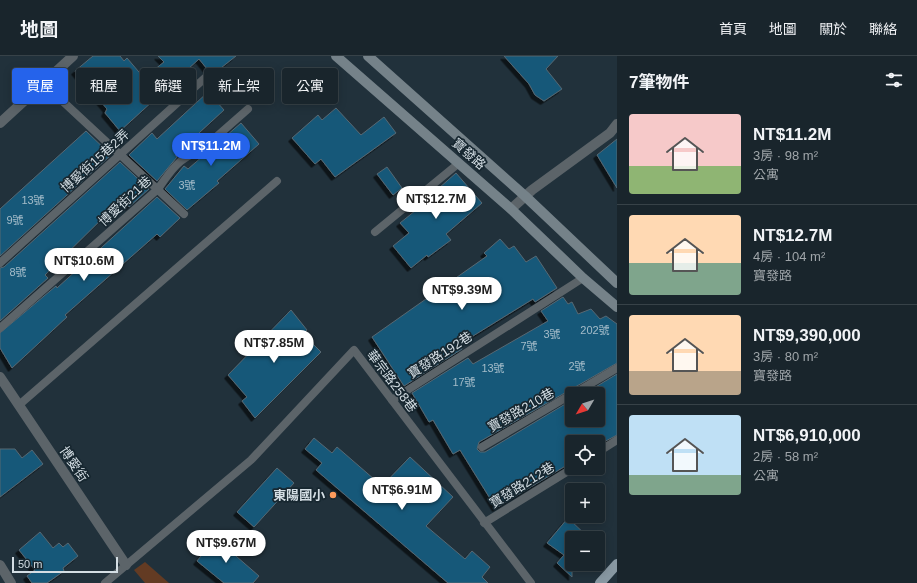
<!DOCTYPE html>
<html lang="zh-TW">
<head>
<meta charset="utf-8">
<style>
  :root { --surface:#19252c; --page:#263138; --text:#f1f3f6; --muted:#9fa5a9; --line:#374248; --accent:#2563eb }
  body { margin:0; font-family:Arial,"Noto Sans TC",sans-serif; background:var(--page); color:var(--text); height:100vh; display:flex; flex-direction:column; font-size:15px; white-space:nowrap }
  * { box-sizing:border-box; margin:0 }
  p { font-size:13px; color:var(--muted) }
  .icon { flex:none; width:22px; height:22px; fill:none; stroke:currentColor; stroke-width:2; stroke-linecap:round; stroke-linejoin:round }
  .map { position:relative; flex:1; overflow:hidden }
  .panel { display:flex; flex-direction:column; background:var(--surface); width:300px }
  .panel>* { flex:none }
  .hud { position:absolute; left:12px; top:12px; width:380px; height:36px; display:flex; gap:8px }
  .needle { width:26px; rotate:231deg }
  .tools { position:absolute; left:565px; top:331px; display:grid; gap:8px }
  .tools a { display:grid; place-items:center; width:40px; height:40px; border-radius:4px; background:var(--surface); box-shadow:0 2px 10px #0003,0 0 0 1px var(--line); font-size:20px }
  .scale { position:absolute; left:12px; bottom:10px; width:106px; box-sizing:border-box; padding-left:4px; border:2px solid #d4dee4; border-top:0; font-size:11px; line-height:14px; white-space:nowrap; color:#d4dee4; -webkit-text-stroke:3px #172730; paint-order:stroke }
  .price { position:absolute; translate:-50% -34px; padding:0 9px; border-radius:14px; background:#fff; color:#222; font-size:13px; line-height:26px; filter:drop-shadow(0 1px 2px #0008) }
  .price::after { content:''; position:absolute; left:50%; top:24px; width:12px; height:9px; margin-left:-6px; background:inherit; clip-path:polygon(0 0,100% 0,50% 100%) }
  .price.on { background:var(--accent); color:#fff }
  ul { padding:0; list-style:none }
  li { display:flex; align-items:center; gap:12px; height:100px; padding:0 12px }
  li+li { border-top:1px solid var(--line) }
  li span { display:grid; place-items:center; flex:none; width:112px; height:80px; border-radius:4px; color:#555 }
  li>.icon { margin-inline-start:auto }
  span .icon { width:48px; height:48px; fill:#fffc; stroke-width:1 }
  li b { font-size:17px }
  h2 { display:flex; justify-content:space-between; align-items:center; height:48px; padding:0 12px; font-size:17px }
  .tag { padding:0 14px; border-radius:4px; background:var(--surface); box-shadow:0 2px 10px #0003,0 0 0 1px var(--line); font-size:14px; line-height:36px }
  .tag.on { background:var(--accent); color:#fff }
  header { display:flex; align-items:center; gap:24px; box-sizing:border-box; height:56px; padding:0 20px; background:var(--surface); border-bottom:1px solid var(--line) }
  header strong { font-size:19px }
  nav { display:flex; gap:22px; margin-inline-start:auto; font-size:14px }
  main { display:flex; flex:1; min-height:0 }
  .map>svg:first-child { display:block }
  .green { fill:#633b23 }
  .building { fill:#145879; stroke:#576873; filter:url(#shadow) }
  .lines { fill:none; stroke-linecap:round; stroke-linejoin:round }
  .service { stroke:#5c6469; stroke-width:8 }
  .minor { stroke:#5c6469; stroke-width:10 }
  .secondary { stroke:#758289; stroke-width:10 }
  .primary { stroke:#8898a2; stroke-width:10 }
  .poi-dot { fill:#ff9b5b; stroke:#172730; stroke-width:1.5 }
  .labels { text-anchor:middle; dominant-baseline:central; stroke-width:3.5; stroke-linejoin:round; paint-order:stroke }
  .number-label { font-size:11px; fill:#a4bcc9 }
  .street-label { font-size:13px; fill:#d4dee4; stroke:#172730 }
  .poi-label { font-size:13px; font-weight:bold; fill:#d4dee4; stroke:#172730; text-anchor:end }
</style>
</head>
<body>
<header>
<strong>地圖</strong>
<nav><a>首頁</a><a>地圖</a><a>關於</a><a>聯絡</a></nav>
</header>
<main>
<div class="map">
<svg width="617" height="527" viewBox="0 0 617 527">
  <defs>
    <filter id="shadow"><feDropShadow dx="-3.5" dy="3.5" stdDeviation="0" flood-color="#0009"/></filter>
  </defs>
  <rect width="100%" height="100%" fill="#21313b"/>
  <path class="green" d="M145,506l24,21h-24l-11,-13z"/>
  <g class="building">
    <path d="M93,0h27l4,5 3,-3 17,20 20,-16 -6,-6h78l-24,19 -13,-16 -79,72 -15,-18 2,-4 -32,-38z"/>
    <path d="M504,0h54l-12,13 16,20 -18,12 -9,-6 -6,-11z"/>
    <path d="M208,36l16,18 -49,45 2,2 -20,24 -28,-26 23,-22 5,6z"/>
    <path d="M336,52l25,27 23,-18 12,16 -61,44 -14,-18 -6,5 -23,-26 26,-23 4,5z"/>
    <path d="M241,67l18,21 -42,37 2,2 -32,27 -22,-21 19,-23 4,3z"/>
    <path d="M86,75l25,24 -111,101v-47z"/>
    <path d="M617,83v49l-20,-33z"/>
    <path d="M120,106l29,27 -20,18 -7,-8 -77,76 3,3 -48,43v-53l4,-1z"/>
    <path d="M387,111l15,21 -9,7 -16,-21z"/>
    <path d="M456,117l26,30 -36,31 5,6 -23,17 -1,-2 -16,13 -18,-22 16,-13 -9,-10 31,-25 -1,-2z"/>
    <path d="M157,141l23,21 -20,19 -3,-3 -92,81 2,2 -55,51 -12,-20v-15l56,-47 1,2z"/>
    <path d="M500,183l9,10 5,-3 12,16 10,-6 21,32 -22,14 -2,-3 -73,45 2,5 -58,37 -32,-49 115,-81 -3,-3z"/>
    <path d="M563,241l5,7 4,-2 6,12 13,-5 9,10 6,-3 11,8v39l-138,79 -2,7 3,3h5l87,-52v20h26v-26h-14l33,-20v61l-19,10v-3h-26v20l-76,46 -36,-58 -7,4 -20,-34 -4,2 -17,-29 56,-35 5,6 75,-43 -7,-10z"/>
    <path d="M291,254l16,20 -4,4 18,18 -66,66 -13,-17 5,-4 -19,-22z"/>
    <path d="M314,382l18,15 5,-6 45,39 28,-29 43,40 -27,29 39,33 7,-8 18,16 -8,10 6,6h-40l-132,-113 6,-7 -17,-14z"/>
    <path d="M0,393h15l7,9 10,-8 11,14 -43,33z"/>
    <path d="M277,412l17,15 -40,44 -17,-15z"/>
    <path d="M568,462l21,20h-17v39l-15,-14 7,-8 -17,-12z"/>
    <path d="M40,476l13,16 6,-5 4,4 5,-4 10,13 -15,12 1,3 -17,12h-15l-5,-7 8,-6 -16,-20z"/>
    <path d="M217,480l14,11 -2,3 30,26 -6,7h-29l-27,-22z"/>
  </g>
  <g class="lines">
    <g class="service">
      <path d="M43,27l141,131"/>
      <path d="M375,176l84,-69"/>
      <path d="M0,207l206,-186"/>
      <path d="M0,272l158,-139c11,-16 22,-33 41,-37l49,-43"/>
      <path d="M573,338l44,-26"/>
      <path d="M392,344l191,-122"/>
      <path d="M19,349l258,-224"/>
      <path d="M482,391l90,-53"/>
      <path d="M598,396l19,-12"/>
      <path d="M484,467l89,-55"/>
      <path d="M105,527l146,-123 103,-110 177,233"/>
    </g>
    <g class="minor">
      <path d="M0,67l73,-67"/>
      <path d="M511,153l21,-19 78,-57 7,-9"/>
      <path d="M0,321l126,188"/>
      <path d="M0,509l11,18"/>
    </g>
    <g class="secondary">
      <path d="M336,0l175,153 72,69 34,29"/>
      <path d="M368,0l157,140 92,87"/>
    </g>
    <path class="primary" d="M600,527l17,-19"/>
  </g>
  <circle class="poi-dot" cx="333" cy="439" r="4"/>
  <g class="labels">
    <g class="number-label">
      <text x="187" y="129">3號</text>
      <text x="33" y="144">13號</text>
      <text x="15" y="164">9號</text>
      <text x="18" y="216">8號</text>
      <text x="595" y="274">202號</text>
      <text x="552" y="278">3號</text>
      <text x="529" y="290">7號</text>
      <text x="577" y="310">2號</text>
      <text x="493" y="312">13號</text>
      <text x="464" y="326">17號</text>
    </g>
    <g class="street-label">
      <text transform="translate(469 98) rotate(41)">寶發路</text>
      <text transform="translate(95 105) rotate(-42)">博愛街15巷2弄</text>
      <text transform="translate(125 145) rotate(-43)">博愛街21巷</text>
      <text transform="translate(440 299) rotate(-33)">寶發路192巷</text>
      <text transform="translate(392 325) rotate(53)">華宗路258巷</text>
      <text transform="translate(521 354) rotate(-30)">寶發路210巷</text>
      <text transform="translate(74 408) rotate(56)">博愛街</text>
      <text transform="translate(522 429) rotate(-32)">寶發路212巷</text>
    </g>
    <g class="poi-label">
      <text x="325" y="439">東陽國小</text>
    </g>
  </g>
</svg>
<div class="tools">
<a><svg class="needle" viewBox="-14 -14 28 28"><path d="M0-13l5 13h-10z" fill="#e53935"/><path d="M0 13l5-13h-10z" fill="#9fa5a9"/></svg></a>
<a><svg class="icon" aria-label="locate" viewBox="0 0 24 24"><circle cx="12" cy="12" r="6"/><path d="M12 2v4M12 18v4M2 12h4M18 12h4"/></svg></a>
<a>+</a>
<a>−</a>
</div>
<div class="scale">50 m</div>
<b class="price on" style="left:211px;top:111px">NT$11.2M</b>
<b class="price" style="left:436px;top:164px">NT$12.7M</b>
<b class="price" style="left:84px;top:226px">NT$10.6M</b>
<b class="price" style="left:462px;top:255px">NT$9.39M</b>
<b class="price" style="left:274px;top:308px">NT$7.85M</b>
<b class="price" style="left:402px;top:455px">NT$6.91M</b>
<b class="price" style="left:226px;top:508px">NT$9.67M</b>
<div class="hud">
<a class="tag on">買屋</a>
<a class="tag">租屋</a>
<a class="tag">篩選</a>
<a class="tag">新上架</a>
<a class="tag">公寓</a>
</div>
</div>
<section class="panel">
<h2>7筆物件<svg class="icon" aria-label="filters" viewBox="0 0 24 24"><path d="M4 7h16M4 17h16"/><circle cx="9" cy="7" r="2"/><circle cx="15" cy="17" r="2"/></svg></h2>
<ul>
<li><span style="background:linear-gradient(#f6c9c9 65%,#8fb573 0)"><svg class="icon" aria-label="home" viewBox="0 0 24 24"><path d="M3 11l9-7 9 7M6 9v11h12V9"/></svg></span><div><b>NT$11.2M</b><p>3房 · 98 m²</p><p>公寓</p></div></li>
<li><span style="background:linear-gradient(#ffd9b3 60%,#7fa58c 0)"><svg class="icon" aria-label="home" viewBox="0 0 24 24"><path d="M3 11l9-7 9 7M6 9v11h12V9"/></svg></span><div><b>NT$12.7M</b><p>4房 · 104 m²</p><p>寶發路</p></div></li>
<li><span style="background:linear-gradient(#ffd9b3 70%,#b9a48a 0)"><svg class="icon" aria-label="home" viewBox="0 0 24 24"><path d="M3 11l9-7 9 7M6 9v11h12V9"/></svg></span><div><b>NT$9,390,000</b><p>3房 · 80 m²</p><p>寶發路</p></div></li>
<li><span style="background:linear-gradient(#bfe0f5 75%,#7fa58c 0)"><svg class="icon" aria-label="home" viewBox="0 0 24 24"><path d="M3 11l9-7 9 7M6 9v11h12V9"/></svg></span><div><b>NT$6,910,000</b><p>2房 · 58 m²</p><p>公寓</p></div></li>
</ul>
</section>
</main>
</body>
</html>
